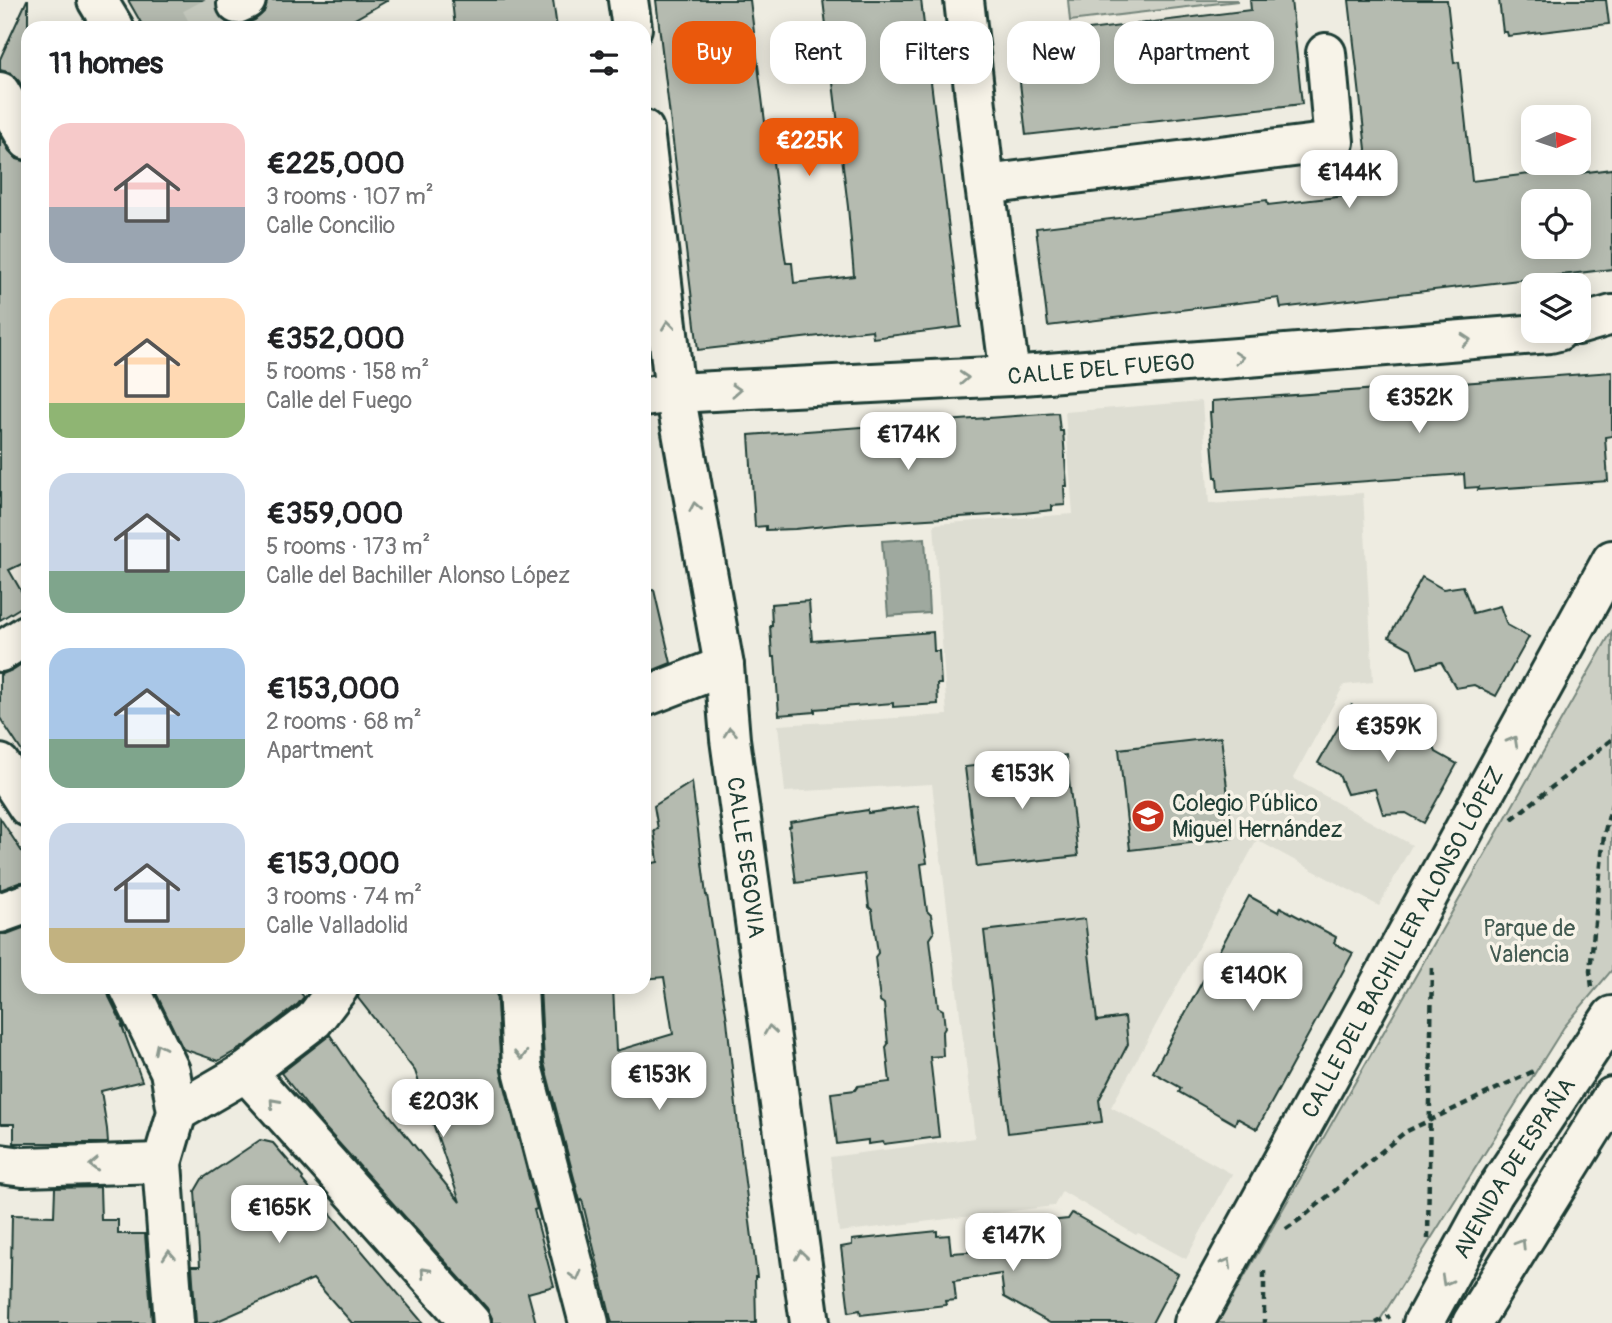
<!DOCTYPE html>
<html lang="en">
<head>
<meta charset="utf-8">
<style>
  :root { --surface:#fff; --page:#f2f2f2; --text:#202124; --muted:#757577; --accent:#ea580c }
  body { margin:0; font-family:Pangolin,sans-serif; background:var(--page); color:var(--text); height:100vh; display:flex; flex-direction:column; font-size:26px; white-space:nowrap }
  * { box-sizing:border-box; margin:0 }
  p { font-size:23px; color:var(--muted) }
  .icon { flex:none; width:38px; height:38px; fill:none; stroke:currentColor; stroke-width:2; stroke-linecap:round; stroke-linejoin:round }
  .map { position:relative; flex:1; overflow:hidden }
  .panel { position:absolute; left:21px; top:21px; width:630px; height:973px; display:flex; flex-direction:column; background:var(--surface); border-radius:21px; box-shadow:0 4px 18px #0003 }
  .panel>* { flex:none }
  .hud { position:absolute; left:672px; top:21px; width:665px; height:63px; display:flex; gap:14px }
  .needle { width:46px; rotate:87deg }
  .buttons { position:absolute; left:1521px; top:105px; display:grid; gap:14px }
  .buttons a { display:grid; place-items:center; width:70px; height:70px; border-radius:14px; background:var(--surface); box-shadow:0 4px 18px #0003; font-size:35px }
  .price { position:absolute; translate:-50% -60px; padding:0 16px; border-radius:14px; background:#fff; color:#222; font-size:23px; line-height:46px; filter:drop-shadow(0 2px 4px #0008) }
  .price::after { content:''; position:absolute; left:50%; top:42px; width:21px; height:16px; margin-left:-10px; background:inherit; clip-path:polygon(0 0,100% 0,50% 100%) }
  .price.active { background:var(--accent); color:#fff }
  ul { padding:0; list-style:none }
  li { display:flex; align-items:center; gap:21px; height:175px; padding:0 28px }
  li span { display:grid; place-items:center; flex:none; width:196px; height:140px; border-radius:21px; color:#555 }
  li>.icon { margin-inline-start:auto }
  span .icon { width:84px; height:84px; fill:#fffc; stroke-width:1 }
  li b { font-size:30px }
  h2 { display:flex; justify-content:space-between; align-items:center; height:84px; padding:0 28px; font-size:30px }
  .tag { padding:0 24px; border-radius:21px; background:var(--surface); box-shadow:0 4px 18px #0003; font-size:24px; line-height:63px }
  .tag.active { background:var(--accent); color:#fff }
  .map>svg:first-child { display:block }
  .built { fill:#ddddd2 }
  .green { fill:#cccfc4; stroke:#76867c; stroke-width:2 }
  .water { fill:#9fa99f; stroke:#6c7e74; stroke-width:2 }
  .building { fill:#b5bbb0; stroke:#1f3d34; stroke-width:2; fill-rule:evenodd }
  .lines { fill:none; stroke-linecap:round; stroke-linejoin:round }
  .minor-tunnel { stroke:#c5c9be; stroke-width:38; stroke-dasharray:38 19; stroke-linecap:butt }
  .minor-casing { stroke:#1f3d34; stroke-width:44 }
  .major-casing { stroke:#1f3d34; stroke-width:44 }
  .path { stroke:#1f3d34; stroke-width:4.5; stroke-dasharray:7 5; stroke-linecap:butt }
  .minor { stroke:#f7f3e8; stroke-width:38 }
  .major { stroke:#f7f3e8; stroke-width:38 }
  .oneway { stroke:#8b988e }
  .labels { text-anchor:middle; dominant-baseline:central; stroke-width:7; stroke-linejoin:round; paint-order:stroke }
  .street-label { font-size:23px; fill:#1f3d34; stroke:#f7f3e8 }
  .poi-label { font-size:23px; fill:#1f3d34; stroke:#f7f3e8; text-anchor:start }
  .park-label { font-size:23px; fill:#425a51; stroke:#f7f3e8 }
</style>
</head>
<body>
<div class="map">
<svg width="1612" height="1323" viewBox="0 0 1612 1323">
  <rect width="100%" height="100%" fill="#eeece1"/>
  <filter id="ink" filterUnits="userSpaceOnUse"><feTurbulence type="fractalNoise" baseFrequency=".0143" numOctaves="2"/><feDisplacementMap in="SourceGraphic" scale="14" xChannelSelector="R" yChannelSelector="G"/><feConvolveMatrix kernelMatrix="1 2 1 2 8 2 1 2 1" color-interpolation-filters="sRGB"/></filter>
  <g filter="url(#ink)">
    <path class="built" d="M1202,401l7,103 154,-11 10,189 -29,3 -51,93 119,67 -33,61 -122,-66 -146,267 121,67 -46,85 -48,-26 -2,2 -74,-44 -8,15 -215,26 -9,-75 145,-19 -43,-354 -147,8 -7,-67 169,-10 -13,-191 139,-10 -8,-102z"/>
    <g class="green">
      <path d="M1068,0h169v1l-167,20z"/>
      <path d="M1612,631v339l-48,57 -186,296h-160z"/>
    </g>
    <path class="water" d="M925,538l4,75 -41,3 -6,-75z"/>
    <g class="building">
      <path d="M27,0h1v97l-9,-16 -8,-8 -11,-3v-11z"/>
      <path d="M128,0h88l1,13 8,9 10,4 11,-2 9,-4 9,-8 3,-12h121l-49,28h-195z"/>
      <path d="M452,0h101l4,28h-102z"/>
      <path d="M656,0h94l15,122h3l16,128 2,13h6l2,20 60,-7 -6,-69 -25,-207h98l40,327 -88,11 -1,-8 -174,20z"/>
      <path d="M1250,0h41l11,104 -276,31 -11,-96 236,-29z"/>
      <path d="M1349,0h98l7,63 5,-1 13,119 83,-10 1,5 56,-7v100l-331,39 -2,-10 -231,28 -12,-98 231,-28 1,5 103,-12zM1533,201h45v46h-45z"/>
      <path d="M1499,0h107l3,24 -101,12 -1,-4h-4z"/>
      <path d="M0,135l9,16 8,8 11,3v399l-19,9 19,33 -28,17z"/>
      <path d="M1612,372v64l-7,1 3,44 -130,9 1,-3 -14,1 -1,-14 -246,18 -1,-15h-2l-3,-36 -2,-29h2v-11z"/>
      <path d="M1058,413l2,18h3l4,55h-3l1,19 -13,1v4l-28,3 -178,11 -51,5 -29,1v-4l-11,1 -6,-92z"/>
      <path d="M1422,577l21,12 20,-3 10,27 27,-7 7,19 22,12 -33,59 -22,-11 -18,3 -15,-26 -23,6 -7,-19 -22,-12z"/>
      <path d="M654,590l17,73 -27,11v-83z"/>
      <path d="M809,601l3,40 121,-9 1,19h5l2,33h-4l1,20 -45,3v-4l-78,6v3l-36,3 -4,-58h-3l-2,-32h2l-1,-21z"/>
      <path d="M28,660v101l-28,-43v-43l12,-5z"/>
      <path d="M1351,705l21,11 19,-3 13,25 25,-4 7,18 21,12 -33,59 -18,-10 -23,1 -8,-25 -28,5 -8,-19 -21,-12z"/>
      <path d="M1221,737l12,101 -103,12 -11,-101z"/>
      <path d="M1066,755l12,101 -101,11 -12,-100z"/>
      <path d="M692,782l14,113h1l20,125 12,115 18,142h-2l1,46h-144l-30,-123 -2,1 -36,-138 -4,-76h73l3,64 57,-17 -9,-57 -20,2v-114l14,-3 -4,-32 4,-1 -4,-23z"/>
      <path d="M918,806l9,57 -6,1 6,47 4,4 3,18 -4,6 8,68 5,3 2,18 -3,5 1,23 -13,1 9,80 -55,7 -1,-2 -15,2v-4l-31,4 -6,-51 24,-3 3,-4 32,-4 -4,-35 2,-3 -4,-40 -4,-3 -5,-44 3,-4 -6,-43 -3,-3 -4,-33 -69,9 -7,-56 2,-1 -1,-4 78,-12v3z"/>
      <path d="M0,818l28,43v21h-7l-21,8z"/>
      <path d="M1249,896l29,16 2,-5 56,30 -2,6 19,10 -96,176 -20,-11 -2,6 -56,-32 2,-4 -28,-16z"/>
      <path d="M1085,919l12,102 28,-4 3,27 -29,56 3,22 -94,11 -24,-202z"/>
      <path d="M28,926v61h79l2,10 15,30 -2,-1 20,55 -41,10 6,38 1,14h-94v-19h-14v-190h7z"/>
      <path d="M153,987h143l8,10 -6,7 -52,41 -28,16 -35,-12z"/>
      <path d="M360,987h136l5,84 36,138 -3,1 20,76 -26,7 8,30h-44v-5l-5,-10 -168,-187 -38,-48 49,-38 28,41 102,126 -45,-131 -57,-73z"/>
      <path d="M260,1140l13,3 30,35 -1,2 121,143h-71l-39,-44 -100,44h-17l-4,-57h8l-5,-75 7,-12z"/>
      <path d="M100,1187l1,33h17v14h27l7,89h-142l2,-108 42,1 1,-28z"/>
      <path d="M1072,1213l106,61 -26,49h-102l-46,-26 -3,-23 -47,7 2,19 -11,1 1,4 -85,10 -1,-5 -11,2 -8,-65 11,-2v-5l85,-9v5l12,-1 2,18 47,-3 -2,-18h4v-6l68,-7z"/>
    </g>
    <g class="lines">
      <path class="minor-tunnel" d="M192,28l45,-24"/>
      <defs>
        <g id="minor">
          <path d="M97,0l17,28"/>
          <path d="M628,0l4,28"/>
          <path d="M964,0l21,185 25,191"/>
          <path d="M237,4l9,-4"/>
          <path d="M0,92l28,48"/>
          <path id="s1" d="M644,130l31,263 49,273 6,73 80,584"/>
          <path d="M985,185l349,-43 -8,-89"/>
          <path d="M1578,325l34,-10"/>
          <path id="s2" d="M644,397l31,-4 335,-17 540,-43 8,-2"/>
          <path d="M0,652l28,-18"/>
          <path d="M644,697l80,-31"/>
          <path d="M0,764l28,43"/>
          <path d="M0,913l28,-10"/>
          <path d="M129,987l41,84 7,41 -15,51 12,160"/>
          <path d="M518,987l4,79 67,257"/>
          <path d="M246,1072l225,251"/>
          <path d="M177,1112l69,-40 68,-52 25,-33"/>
          <path d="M0,1164l23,3 139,-4"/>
          <path id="s3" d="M1194,1323l418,-763"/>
        </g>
        <g id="major">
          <path id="s4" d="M1423,1323l71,-130 118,-177"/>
          <path d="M1472,1323l140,-226"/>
        </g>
      </defs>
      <use href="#minor" class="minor-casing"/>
      <use href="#major" class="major-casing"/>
      <g class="path">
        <path d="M1512,819l100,-80"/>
        <path d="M1592,987l-2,-16 14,-136 8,-31"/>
        <path d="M1286,1229l17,-12 102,-85 129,-61"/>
        <path d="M1428,1239l4,-275"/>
        <path d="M1264,1271v52"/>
        <path d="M1376,1323l14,-7"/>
      </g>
      <use href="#minor" class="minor"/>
      <use href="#major" class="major"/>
    </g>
    <defs><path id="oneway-chevron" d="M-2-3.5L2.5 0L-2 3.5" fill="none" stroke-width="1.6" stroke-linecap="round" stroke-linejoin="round" transform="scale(1.75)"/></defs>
    <g class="oneway">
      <use href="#oneway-chevron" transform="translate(668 325) rotate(-97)"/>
      <use href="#oneway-chevron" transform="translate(1466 340) rotate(-5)"/>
      <use href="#oneway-chevron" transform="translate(1239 358) rotate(-4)"/>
      <use href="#oneway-chevron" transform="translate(964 378) rotate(-3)"/>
      <use href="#oneway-chevron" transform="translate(736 390) rotate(-3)"/>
      <use href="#oneway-chevron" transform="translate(695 507) rotate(-100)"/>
      <use href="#oneway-chevron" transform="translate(730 732) rotate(-96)"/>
      <use href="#oneway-chevron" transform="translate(1513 741) rotate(-61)"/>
      <use href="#oneway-chevron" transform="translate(770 1030) rotate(-98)"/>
      <use href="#oneway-chevron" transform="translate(159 1048) rotate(-116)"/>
      <use href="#oneway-chevron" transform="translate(521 1055) rotate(87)"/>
      <use href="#oneway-chevron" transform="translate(274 1103) rotate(-132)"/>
      <use href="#oneway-chevron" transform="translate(94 1165) rotate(178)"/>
      <use href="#oneway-chevron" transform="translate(1521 1244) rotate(-58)"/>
      <use href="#oneway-chevron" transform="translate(169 1255) rotate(-94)"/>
      <use href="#oneway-chevron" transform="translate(801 1255) rotate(-98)"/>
      <use href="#oneway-chevron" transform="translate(1227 1263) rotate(-61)"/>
      <use href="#oneway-chevron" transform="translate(425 1272) rotate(-132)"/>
      <use href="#oneway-chevron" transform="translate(576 1276) rotate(75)"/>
      <use href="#oneway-chevron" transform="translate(1446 1281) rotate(119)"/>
    </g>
  </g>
  <defs>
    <symbol id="school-disc" viewBox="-11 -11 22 22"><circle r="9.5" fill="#c8321e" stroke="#f7f3e8"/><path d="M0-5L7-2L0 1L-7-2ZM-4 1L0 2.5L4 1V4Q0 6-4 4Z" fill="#fff"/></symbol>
  </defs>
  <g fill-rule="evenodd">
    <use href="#school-disc" x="1129" y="797" width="38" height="38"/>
  </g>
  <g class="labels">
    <g class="street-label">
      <text stroke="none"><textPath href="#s2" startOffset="458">CALLE DEL FUEGO</textPath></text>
      <text stroke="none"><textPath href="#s1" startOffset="735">CALLE SEGOVIA</textPath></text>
      <text stroke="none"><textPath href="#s3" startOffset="434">CALLE DEL BACHILLER ALONSO LÓPEZ</textPath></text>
      <text stroke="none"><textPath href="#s4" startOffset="180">AVENIDA DE ESPAÑA</textPath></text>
    </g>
    <g class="poi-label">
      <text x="1172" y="803">Colegio Público<tspan x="1172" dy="26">Miguel Hernández</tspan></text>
    </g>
    <g class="park-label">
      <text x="1529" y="928">Parque de<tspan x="1529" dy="26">Valencia</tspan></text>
    </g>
  </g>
</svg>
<div class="buttons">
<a><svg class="needle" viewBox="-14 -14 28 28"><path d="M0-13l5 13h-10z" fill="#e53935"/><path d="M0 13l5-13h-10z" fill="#757577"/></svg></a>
<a><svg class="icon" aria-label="locate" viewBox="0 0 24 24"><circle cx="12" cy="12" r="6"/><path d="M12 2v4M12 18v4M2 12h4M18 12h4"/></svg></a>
<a><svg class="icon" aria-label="layers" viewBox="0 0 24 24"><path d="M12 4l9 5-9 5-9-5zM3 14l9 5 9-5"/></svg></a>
</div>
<b class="price active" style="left:809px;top:178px">€225K</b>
<b class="price" style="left:1349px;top:210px">€144K</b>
<b class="price" style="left:1419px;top:435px">€352K</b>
<b class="price" style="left:908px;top:472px">€174K</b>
<b class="price" style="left:1388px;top:764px">€359K</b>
<b class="price" style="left:1022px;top:811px">€153K</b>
<b class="price" style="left:1253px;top:1013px">€140K</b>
<b class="price" style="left:659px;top:1112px">€153K</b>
<b class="price" style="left:443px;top:1139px">€203K</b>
<b class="price" style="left:279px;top:1245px">€165K</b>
<b class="price" style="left:1013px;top:1273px">€147K</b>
<div class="hud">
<a class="tag active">Buy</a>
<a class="tag">Rent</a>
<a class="tag">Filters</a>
<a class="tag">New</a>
<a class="tag">Apartment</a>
</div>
<section class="panel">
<h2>11 homes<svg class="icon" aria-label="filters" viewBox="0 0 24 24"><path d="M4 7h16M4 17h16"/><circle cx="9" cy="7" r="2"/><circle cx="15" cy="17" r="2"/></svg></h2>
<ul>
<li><span style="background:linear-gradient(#f6c9c9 60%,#9aa5b1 0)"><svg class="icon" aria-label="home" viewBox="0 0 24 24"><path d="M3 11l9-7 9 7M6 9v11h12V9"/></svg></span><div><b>€225,000</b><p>3 rooms · 107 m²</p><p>Calle Concilio</p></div></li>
<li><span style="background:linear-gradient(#ffd9b3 75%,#8fb573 0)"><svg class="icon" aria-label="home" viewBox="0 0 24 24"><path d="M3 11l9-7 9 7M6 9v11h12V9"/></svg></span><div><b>€352,000</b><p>5 rooms · 158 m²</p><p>Calle del Fuego</p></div></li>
<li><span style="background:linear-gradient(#c9d6e8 70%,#7fa58c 0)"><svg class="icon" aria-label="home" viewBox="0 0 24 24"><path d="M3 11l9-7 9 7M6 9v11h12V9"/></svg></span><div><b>€359,000</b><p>5 rooms · 173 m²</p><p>Calle del Bachiller Alonso López</p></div></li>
<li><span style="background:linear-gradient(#a9c7e8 65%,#7fa58c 0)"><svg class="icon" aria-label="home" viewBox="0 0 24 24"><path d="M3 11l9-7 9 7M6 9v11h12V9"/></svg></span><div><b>€153,000</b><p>2 rooms · 68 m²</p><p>Apartment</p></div></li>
<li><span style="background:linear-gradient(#c9d6e8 75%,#c2b280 0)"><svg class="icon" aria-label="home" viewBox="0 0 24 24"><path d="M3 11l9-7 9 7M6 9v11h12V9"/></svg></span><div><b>€153,000</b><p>3 rooms · 74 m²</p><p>Calle Valladolid</p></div></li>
</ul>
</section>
</div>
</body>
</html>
